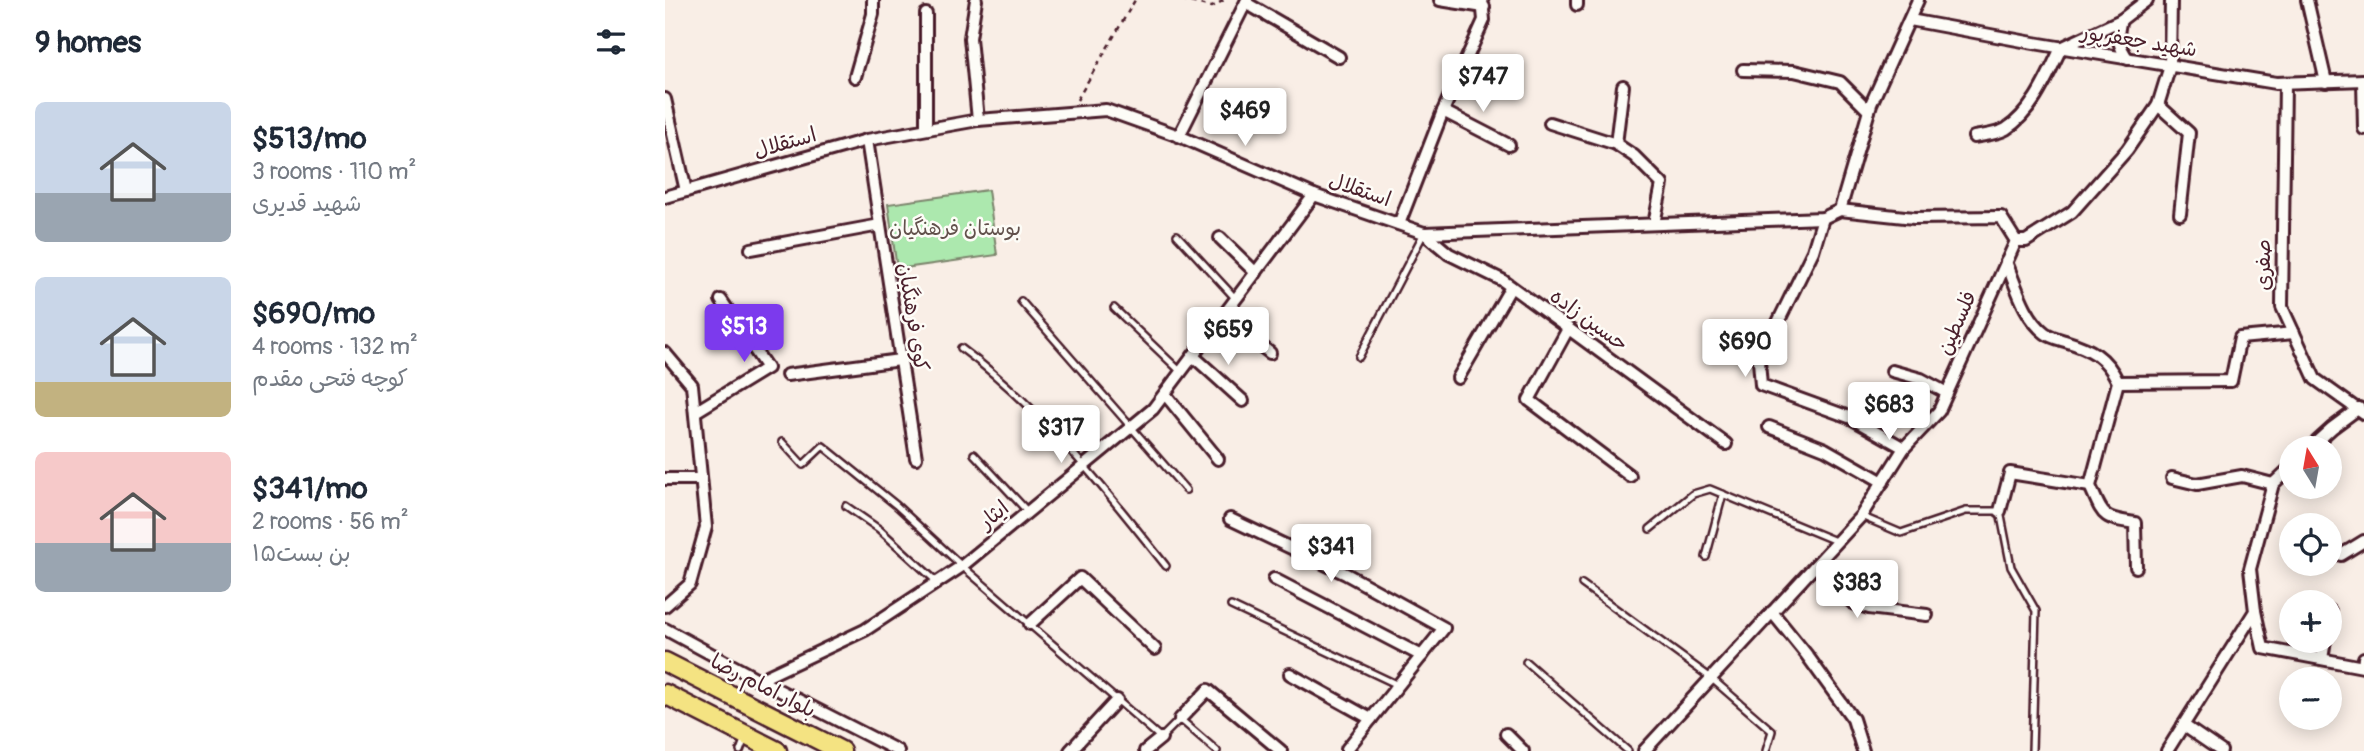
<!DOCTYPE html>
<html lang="en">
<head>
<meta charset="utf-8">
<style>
  :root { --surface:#fff; --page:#f6f6f7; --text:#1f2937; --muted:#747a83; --accent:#7c3aed }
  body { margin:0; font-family:Pangolin,"Playpen Sans Arabic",sans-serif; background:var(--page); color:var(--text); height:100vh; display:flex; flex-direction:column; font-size:26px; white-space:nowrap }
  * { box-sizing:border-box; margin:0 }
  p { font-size:23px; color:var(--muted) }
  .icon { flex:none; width:38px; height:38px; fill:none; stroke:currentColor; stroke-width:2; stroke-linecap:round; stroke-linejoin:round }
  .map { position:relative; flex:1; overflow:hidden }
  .side { display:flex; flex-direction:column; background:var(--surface); width:665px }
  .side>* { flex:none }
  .needle { width:46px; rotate:349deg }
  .buttons { position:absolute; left:1614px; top:436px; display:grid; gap:14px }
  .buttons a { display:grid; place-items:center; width:63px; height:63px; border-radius:50%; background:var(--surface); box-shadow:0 4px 18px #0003; font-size:35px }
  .price { position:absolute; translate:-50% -60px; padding:0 16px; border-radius:7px; background:#fff; color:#222; font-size:23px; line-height:46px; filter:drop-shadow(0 2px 4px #0008) }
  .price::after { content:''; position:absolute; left:50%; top:42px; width:21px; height:16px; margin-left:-10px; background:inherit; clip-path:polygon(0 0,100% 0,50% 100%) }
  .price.on { background:var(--accent); color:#fff }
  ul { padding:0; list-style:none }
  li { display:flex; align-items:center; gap:21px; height:175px; padding:0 35px }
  li span { display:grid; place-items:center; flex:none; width:196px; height:140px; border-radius:10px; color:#555 }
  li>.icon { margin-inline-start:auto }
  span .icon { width:84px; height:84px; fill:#fffc; stroke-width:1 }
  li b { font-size:30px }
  h2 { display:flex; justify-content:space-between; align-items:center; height:84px; padding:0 35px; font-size:30px }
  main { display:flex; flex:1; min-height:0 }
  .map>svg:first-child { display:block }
  .green { fill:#ace8ae; stroke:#7b846c; stroke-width:2 }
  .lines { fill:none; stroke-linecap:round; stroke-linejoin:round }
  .service-casing { stroke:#4a1f2b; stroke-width:10 }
  .minor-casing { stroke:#4a1f2b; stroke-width:16 }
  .trunk-casing { stroke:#4a1f2b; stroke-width:23 }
  .path { stroke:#4a1f2b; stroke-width:2.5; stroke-dasharray:5 5; stroke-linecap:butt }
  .service { stroke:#fdfcf7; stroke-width:5 }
  .minor { stroke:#fdfcf7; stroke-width:10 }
  .trunk { stroke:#f4e382; stroke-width:18 }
  .labels { text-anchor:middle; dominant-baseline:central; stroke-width:5; stroke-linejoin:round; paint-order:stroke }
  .street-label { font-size:21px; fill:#4a1f2b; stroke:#fdfcf7 }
  .park-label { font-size:21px; fill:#62514c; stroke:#fdfcf7 }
</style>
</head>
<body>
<main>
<section class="side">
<h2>9 homes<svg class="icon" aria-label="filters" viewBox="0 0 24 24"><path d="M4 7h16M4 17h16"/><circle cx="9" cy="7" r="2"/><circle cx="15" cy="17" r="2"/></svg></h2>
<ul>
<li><span style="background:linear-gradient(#c9d6e8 65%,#9aa5b1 0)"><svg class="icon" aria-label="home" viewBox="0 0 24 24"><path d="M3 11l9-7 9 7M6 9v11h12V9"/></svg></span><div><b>$513/mo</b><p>3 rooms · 110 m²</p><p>شهید قدیری</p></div></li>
<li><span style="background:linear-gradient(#c9d6e8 75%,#c2b280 0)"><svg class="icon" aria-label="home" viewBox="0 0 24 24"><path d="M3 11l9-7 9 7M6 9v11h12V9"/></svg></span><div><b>$690/mo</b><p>4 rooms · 132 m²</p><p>کوچه فتحی مقدم</p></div></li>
<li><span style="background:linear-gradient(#f6c9c9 65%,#9aa5b1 0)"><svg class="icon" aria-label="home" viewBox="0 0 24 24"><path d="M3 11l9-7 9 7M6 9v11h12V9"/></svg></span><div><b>$341/mo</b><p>2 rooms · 56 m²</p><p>بن بست۱۵</p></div></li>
</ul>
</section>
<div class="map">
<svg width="1699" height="751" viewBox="0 0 1699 751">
  <rect width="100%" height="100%" fill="#f9eee6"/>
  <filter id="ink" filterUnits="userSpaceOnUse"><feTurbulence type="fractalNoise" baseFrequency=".0143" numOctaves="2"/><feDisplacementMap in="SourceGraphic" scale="14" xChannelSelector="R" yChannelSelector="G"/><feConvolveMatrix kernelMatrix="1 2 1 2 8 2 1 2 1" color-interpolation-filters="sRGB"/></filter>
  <g filter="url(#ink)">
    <path class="green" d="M323,190l9,65 -100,14 -9,-65z"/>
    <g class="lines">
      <defs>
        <g id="service">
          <path d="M512,235l59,64"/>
          <path d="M356,301l165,189"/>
          <path d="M449,308l67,64"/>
          <path d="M296,348c80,59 143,140 205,218"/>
          <path d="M694,357l65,-124"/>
          <path d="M117,442l21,23 20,-19 73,59 66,61 199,172 19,-19 37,32"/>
          <path d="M309,454l54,58"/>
          <path d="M181,506l33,23 58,53"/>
          <path d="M1196,516l40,17 65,-22h34l11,56 25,44 -4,140"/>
          <path d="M985,529l43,-35 17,-5 128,53"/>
          <path d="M1041,557l17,-63"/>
          <path d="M917,584l129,94 61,53 -6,20"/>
          <path d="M566,606l167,79"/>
          <path d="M861,662l102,89"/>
          <path d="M75,751l5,-13"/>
        </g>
        <g id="minor">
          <path d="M311,0l-6,38 8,82"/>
          <path d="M775,0l44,7"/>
          <path d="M1642,0l19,82"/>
          <path d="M581,3l93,54"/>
          <path d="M912,5v-5"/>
          <path d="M261,14v115"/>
          <path d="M1245,20l118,22 248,41 88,-3"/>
          <path d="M1456,20c-5,15 -3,26 7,39"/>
          <path d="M1396,48l60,-28 26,-20"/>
          <path d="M1078,70l51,1 46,11 29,29"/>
          <path d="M190,77l18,-63v-14"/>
          <path d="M1698,80l1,49"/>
          <path d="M1620,83l-3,224 33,72 49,35"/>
          <path d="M958,86l-7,58 18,12 28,28 -8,40"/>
          <path d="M0,99l21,92"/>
          <path d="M1493,105l31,28 -9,81"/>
          <path d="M778,111l66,34"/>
          <path d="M885,123l66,21"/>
          <path d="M514,136l68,-136"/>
          <path d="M1309,137c10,-2 24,-3 32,-8 27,-17 42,-54 55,-81"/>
          <path d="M202,140l49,318"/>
          <path d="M0,197l202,-57 111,-20 128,-10 73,26 135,59 110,38 399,-15 17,-8 74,8 87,-1 15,24 -77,170 -35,37 -43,68 -217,235"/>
          <path d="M1175,210l31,-106 47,-104"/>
          <path d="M1158,218l-10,33 -54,110 2,24 88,32 55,31"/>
          <path d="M734,224l44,-113 41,-91 -2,-20"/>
          <path d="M759,233l25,21 53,26 224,164"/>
          <path d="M555,238l36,35"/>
          <path d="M1351,241h10l46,-29 55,-62 31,-45 12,-39 1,-66"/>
          <path d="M86,249l129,-24"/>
          <path d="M1341,262c10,23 18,55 39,71 5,4 13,6 20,8 26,8 41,15 53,41l-28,104c14,31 11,32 45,37l1,44"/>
          <path d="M559,316l46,37"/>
          <path d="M903,329l-39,71 101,76"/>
          <path d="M0,353l27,32 14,142 -16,57 -25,22"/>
          <path d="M528,356l50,45"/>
          <path d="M1227,371l29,8 26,14"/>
          <path d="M122,375l113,-15"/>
          <path d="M793,378l53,-91"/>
          <path d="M1453,382l113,-1 9,-43 54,-5"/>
          <path d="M500,394l53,65"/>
          <path d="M30,412l72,-44 -46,-68"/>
          <path d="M1104,427l56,22 58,33"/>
          <path d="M1645,448l22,-20 27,-20"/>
          <path d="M1507,478l25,6 45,-8 31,8"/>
          <path d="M0,479h36"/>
          <path d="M1335,511l10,-38 80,13"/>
          <path d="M565,519l116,55 98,54 -97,121v2"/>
          <path d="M1676,555l23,-14"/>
          <path d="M1150,566l38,37 16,5 58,7"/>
          <path d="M609,579l148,77"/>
          <path d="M1590,611l8,37 100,19 1,-9"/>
          <path d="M1107,612l34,42 47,65 10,32"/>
          <path d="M1664,613l1,-2"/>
          <path d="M365,624l50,-46 75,71"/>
          <path d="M0,629l94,51 139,71"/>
          <path d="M1657,659l3,-19"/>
          <path d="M625,674l81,45"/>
          <path d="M94,680l106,-50 97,-64 191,-157 161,-214"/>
          <path d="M515,719l28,-29 73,61"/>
          <path d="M1518,725l38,26"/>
          <path d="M841,734l17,17"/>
          <path d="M405,751l47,-51"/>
          <path d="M480,751l16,-13"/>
          <path d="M1502,751l88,-140 -5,-42 23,-85 18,-17"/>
        </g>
        <g id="trunk">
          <path d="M0,662l176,89"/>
          <path d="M0,694l112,57"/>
        </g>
      </defs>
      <use href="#service" class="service-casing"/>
      <use href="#minor" class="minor-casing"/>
      <use href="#trunk" class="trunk-casing"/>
      <g class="path">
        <path d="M516,0l31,7 12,-7"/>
        <path d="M412,100l58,-100"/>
      </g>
      <use href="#service" class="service"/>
      <use href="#minor" class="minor"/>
      <use href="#trunk" class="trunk"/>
    </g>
  </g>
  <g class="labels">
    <g class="street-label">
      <text transform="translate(1474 41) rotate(9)">شهید جعفرپور</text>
      <text transform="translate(120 143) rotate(-16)">استقلال</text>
      <text transform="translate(695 190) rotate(19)">استقلال</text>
      <text transform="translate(1598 265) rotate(-90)">صفری</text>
      <text transform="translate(248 317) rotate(81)">کوی فرهنگیان</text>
      <text transform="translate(924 320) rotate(36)">حسین زاده</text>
      <text transform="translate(1292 323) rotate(-66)">فلسطین</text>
      <text transform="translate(329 515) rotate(-39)">ایثار</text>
      <text transform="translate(98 686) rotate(27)">بلوار امام رضا</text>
    </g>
    <g class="park-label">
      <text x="290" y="228">بوستان فرهنگیان</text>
    </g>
  </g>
</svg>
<div class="buttons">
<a><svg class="needle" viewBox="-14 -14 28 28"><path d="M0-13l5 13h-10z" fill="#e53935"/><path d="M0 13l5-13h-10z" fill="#747a83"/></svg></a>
<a><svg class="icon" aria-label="locate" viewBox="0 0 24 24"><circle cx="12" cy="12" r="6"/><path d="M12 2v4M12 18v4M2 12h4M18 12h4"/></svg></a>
<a>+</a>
<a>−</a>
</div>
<b class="price" style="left:818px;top:114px">$747</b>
<b class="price" style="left:580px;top:148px">$469</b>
<b class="price on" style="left:79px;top:364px">$513</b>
<b class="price" style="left:563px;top:367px">$659</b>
<b class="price" style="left:1080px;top:379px">$690</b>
<b class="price" style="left:1224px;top:442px">$683</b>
<b class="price" style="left:396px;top:465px">$317</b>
<b class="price" style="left:666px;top:584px">$341</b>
<b class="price" style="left:1192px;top:620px">$383</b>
</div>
</main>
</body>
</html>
